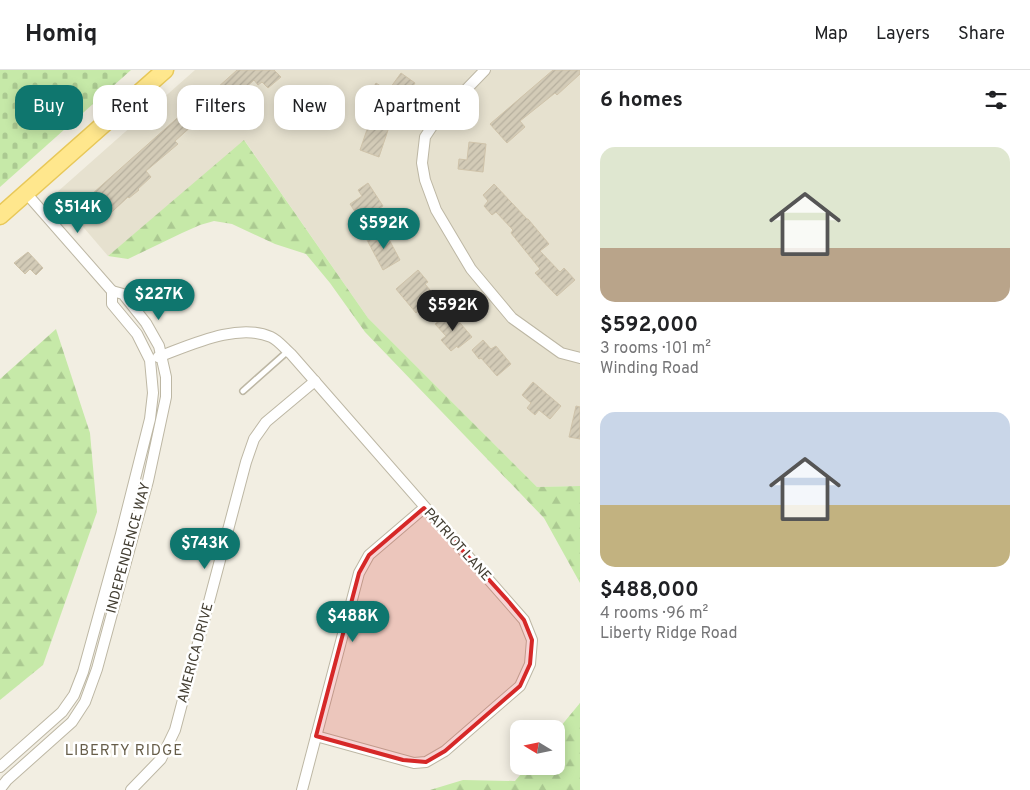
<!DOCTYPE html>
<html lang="en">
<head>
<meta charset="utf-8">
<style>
  :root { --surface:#fff; --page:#f2f2f2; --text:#202124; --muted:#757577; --line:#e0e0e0; --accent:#0f766e }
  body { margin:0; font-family:Overpass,sans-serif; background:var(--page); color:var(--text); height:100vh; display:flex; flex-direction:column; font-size:19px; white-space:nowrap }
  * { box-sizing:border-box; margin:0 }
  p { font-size:16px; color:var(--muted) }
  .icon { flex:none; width:28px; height:28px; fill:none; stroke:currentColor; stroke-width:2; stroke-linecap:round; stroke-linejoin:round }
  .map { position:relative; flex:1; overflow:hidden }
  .side { display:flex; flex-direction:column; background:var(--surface); width:450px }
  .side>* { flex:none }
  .top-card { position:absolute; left:15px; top:15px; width:475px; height:45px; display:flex; gap:10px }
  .needle { width:32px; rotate:280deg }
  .controls { position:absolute; left:510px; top:650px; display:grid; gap:10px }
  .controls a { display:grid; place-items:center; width:55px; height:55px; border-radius:10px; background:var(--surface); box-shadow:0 2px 12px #0003; font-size:25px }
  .price { position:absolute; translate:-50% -42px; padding:0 11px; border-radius:18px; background:var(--accent); color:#fff; font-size:16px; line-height:32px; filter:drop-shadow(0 1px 2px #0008) }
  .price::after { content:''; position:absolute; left:50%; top:30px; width:15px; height:11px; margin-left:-8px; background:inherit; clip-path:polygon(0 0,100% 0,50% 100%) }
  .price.active { background:#222; color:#fff }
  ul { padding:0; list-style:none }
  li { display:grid; align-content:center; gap:10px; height:265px; padding:0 20px }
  li span { display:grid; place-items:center; height:155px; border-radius:15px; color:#555 }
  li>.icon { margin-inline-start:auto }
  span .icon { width:90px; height:90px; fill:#fffc; stroke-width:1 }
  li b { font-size:21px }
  h2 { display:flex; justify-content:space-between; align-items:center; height:60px; padding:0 20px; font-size:21px }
  .chip { padding:0 18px; border-radius:15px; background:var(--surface); box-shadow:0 2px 12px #0003; font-size:18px; line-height:45px }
  .chip.active { background:var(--accent); color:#fff }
  header { display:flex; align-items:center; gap:30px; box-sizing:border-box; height:70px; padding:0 25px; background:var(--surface); border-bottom:1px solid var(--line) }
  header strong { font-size:24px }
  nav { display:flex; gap:28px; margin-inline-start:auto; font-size:18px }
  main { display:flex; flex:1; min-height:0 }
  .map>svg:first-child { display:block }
  .residential { fill:#e6e1cf }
  .forest { fill:url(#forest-firs) }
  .cemetery { fill:url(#cemetery-stones) }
  .building { fill:url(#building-hatch); stroke:#cfc3aa }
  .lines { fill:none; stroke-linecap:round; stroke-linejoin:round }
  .lane-casing { stroke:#bdb7a4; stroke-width:8 }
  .street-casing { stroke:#bdb7a4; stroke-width:12 }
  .primary-casing { stroke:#e8c859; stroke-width:19 }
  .lane { stroke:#fff; stroke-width:5 }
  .street { stroke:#fff; stroke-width:10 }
  .primary { stroke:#ffe78d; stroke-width:16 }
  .marked { fill:#d62828; fill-opacity:0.2; stroke:#d62828; stroke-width:4; stroke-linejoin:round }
  .labels { text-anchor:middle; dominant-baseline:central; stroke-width:5; stroke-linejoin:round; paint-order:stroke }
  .street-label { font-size:14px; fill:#433e32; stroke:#fff }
  .neighbourhood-label { font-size:15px; letter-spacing:1px; fill:#665d49; stroke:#fff }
</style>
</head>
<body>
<header>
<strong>Homiq</strong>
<nav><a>Map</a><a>Layers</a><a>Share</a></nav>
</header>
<main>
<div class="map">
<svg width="580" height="720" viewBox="0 0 580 720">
  <defs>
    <pattern id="forest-firs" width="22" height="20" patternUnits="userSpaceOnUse" patternTransform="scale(1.25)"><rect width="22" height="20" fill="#c6e9a8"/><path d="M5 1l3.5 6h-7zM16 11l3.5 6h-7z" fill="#abc991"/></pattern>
    <pattern id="cemetery-stones" width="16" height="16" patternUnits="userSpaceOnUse" patternTransform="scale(1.25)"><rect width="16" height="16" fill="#c6e9a8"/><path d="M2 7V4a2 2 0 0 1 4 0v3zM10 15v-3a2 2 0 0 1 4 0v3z" fill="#abc991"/></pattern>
    <pattern id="building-hatch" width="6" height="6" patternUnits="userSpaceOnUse" patternTransform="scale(1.25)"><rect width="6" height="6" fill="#d3cbb7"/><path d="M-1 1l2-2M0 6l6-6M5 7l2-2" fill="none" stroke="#b6af9e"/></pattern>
  </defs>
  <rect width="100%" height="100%" fill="#f2eee2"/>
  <path class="residential" d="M195,0h385v416l-43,1 -169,-169 -123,-177 -137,115 -53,-62z"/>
  <g class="forest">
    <path d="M244,70l124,178 169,169 43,-1v97l-36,-65 -179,-186 -35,-49 -24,-29 -31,-10 -43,-20 -18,-3 -14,4 -18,8 -54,26 -20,-3z"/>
    <path d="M56,259l34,104 7,79 -54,153 -43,35v-321z"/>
    <path d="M580,633v87h-150l33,-10 52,1 13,-15h28v-34z"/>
  </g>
  <path class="cemetery" d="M0,0h131l-131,117z"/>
  <g class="building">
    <path d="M237,0h37l7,7 -13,11 -6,-6 -4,3 -4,-5 -55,50 -5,-6 -19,17 3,3 -32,27 5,6 -13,12 1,1 -10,8 -1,-1 -27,25 -18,-20 110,-98 3,3z"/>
    <path d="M553,0h27v4l-23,21 -2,-2 -35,28 5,6 -18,16 -17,-19z"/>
    <path d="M401,3l14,10 -19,28 -26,-18 6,-10 12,8z"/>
    <path d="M371,48l19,6 -11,33 -19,-7z"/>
    <path d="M469,72l17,2 -3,28 -25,-3 1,-10 8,1z"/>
    <path d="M368,113l15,23 -22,15 -11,-17 12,-8 -4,-6z"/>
    <path d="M494,114l33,35h1l21,25 -9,7 20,21 4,-4 11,12 -18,16 -22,-23 5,-4 -29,-36 2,-3 -17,-18 -4,3 -8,-9 4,-5 -5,-6z"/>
    <path d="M384,160l16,30 -17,10 -16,-30z"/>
    <path d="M28,182l15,16 -7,7 -6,-6 -5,5 -11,-11z"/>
    <path d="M418,200l10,12 -3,2 10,12 -19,17 -20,-24z"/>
    <path d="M450,241l22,26 -14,11 -1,-2 -6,5 -10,-11 5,-4 -11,-12z"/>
    <path d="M483,270l8,9 5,-3 15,18 -14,12 -16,-18 -2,1 -7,-9z"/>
    <path d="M533,312l28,24 -11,13 -11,-9 -4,5 -8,-7 4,-5 -9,-8z"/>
    <path d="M576,336l4,1v32l-11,-2z"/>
  </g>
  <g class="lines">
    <defs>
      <path id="lane" d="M243,321l45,-40"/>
      <g id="street">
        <path d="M485,0l-30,31 -14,12 -16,24 -3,26 3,17 11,30 35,59 41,49 49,35 19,5"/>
        <path d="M26,123l86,98"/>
        <path d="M158,287c31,-11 79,-35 113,-20 7,3 14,12 20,17l233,266 8,20 -2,24 -10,22 -75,65 -19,11 -12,1 -11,-3 -87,-24"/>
        <path d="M0,697l62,-55 12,-17 9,-23 38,-138 29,-115 3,-26 -3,-33 -13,-26 -25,-30v-13l11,3 23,29 13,23 7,31v20l-18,84 -51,188 -12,33 -13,20 -65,58 -7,9"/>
        <path d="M131,720l30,-31 14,-29 71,-268 8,-23 12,-17 49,-41"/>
        <path d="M302,720l57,-217 10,-18 55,-47"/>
      </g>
      <path id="primary" d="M0,146l165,-146"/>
    </defs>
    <use href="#lane" class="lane-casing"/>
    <use href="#street" class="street-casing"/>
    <use href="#primary" class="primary-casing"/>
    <use href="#lane" class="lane"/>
    <use href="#street" class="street"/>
    <use href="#primary" class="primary"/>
  </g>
  <path class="marked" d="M424,438l85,94 15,18 8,20 -2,24 -10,22 -75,65 -19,11 -23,-2 -87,-24 43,-163 10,-18z"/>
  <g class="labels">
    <g class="street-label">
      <text transform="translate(457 475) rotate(48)">PATRIOT LANE</text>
      <text transform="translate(129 478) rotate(-75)">INDEPENDENCE WAY</text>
      <text transform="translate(196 583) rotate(-75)">AMERICA DRIVE</text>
    </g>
    <g class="neighbourhood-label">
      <text x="124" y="681">LIBERTY RIDGE</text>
    </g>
  </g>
</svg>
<div class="controls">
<a><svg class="needle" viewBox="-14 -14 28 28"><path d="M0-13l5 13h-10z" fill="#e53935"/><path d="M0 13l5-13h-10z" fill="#757577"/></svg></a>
</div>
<b class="price" style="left:78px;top:164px">$514K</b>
<b class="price" style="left:384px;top:180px">$592K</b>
<b class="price" style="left:159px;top:251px">$227K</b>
<b class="price active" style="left:453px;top:262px">$592K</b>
<b class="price" style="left:205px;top:500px">$743K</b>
<b class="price" style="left:353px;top:573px">$488K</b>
<div class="top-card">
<a class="chip active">Buy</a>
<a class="chip">Rent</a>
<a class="chip">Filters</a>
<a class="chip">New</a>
<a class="chip">Apartment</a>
</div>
</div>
<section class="side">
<h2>6 homes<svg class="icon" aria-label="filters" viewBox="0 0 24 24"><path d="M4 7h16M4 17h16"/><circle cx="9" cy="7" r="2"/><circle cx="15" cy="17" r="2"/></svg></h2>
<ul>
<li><span style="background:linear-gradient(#dfe7d0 65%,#b9a48a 0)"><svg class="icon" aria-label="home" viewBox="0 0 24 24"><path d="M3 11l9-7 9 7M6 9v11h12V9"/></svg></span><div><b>$592,000</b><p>3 rooms · 101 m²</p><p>Winding Road</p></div></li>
<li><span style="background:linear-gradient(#c9d6e8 60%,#c2b280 0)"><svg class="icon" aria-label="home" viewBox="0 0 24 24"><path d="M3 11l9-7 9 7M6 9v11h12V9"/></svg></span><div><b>$488,000</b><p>4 rooms · 96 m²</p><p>Liberty Ridge Road</p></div></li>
</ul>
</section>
</main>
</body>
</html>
